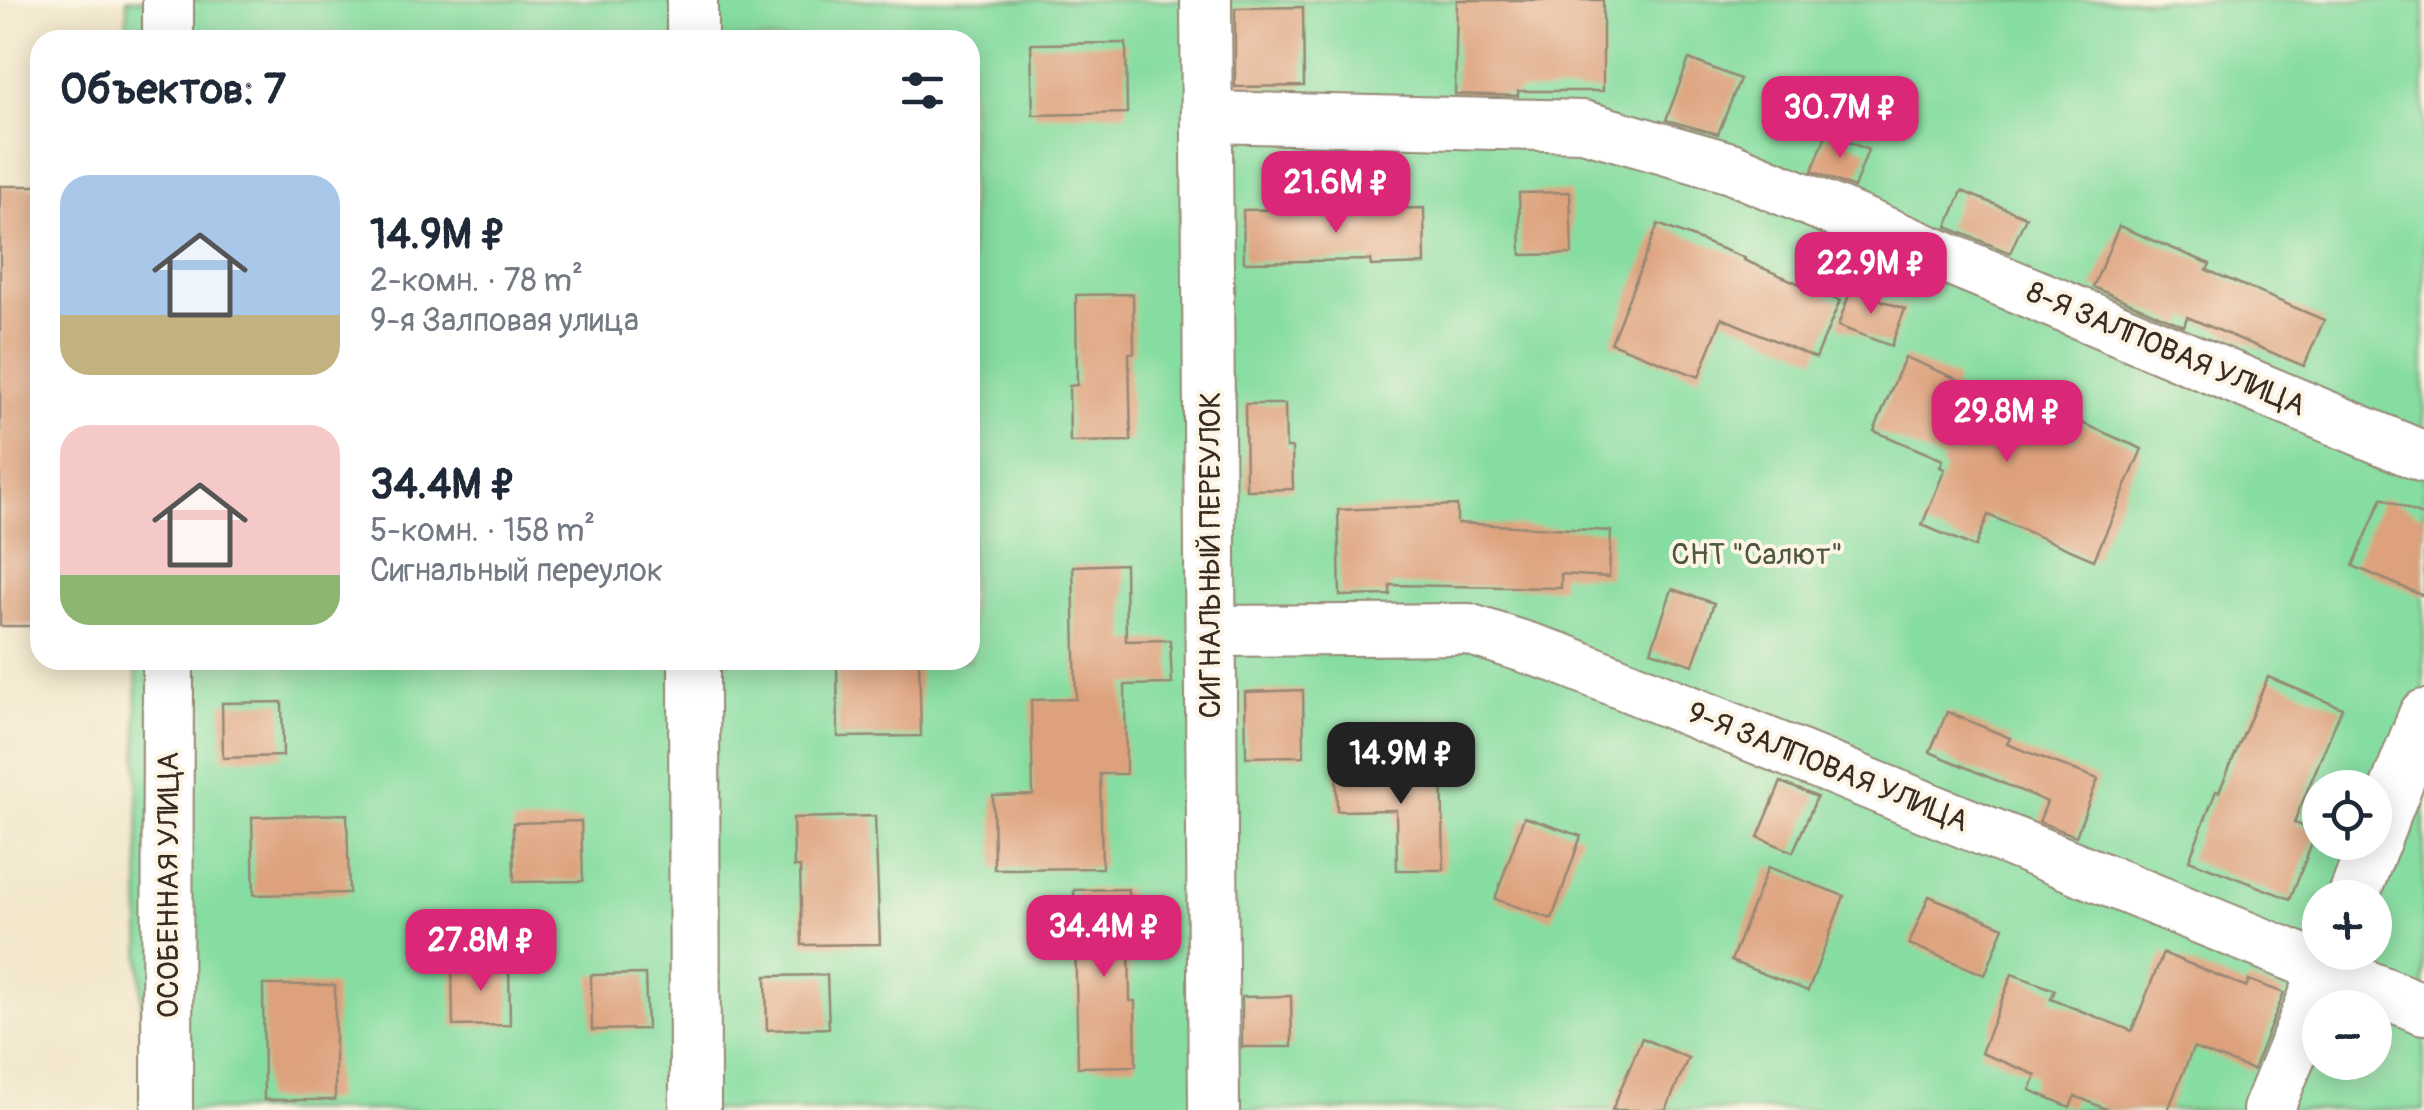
<!DOCTYPE html>
<html lang="ru">
<head>
<meta charset="utf-8">
<style>
  :root { --surface:#fff; --page:#f6f6f7; --text:#1f2937; --muted:#747a83; --accent:#db2777 }
  body { margin:0; font-family:Pangolin,sans-serif; background:var(--page); color:var(--text); height:100vh; display:flex; flex-direction:column; font-size:38px; white-space:nowrap }
  * { box-sizing:border-box; margin:0 }
  p { font-size:32px; color:var(--muted) }
  .icon { flex:none; width:55px; height:55px; fill:none; stroke:currentColor; stroke-width:2; stroke-linecap:round; stroke-linejoin:round }
  .map { position:relative; flex:1; overflow:hidden }
  .side { position:absolute; left:30px; top:30px; width:950px; height:640px; display:flex; flex-direction:column; background:var(--surface); border-radius:30px; box-shadow:0 5px 25px #0003 }
  .side>* { flex:none }
  .controls { position:absolute; left:2302px; top:770px; display:grid; gap:20px }
  .controls a { display:grid; place-items:center; width:90px; height:90px; border-radius:50%; background:var(--surface); box-shadow:0 5px 25px #0003; font-size:50px }
  .price { position:absolute; translate:-50% -85px; padding:0 22px; border-radius:20px; background:var(--accent); color:#fff; font-size:32px; line-height:65px; filter:drop-shadow(0 2px 5px #0008) }
  .price::after { content:''; position:absolute; left:50%; top:60px; width:30px; height:22px; margin-left:-15px; background:inherit; clip-path:polygon(0 0,100% 0,50% 100%) }
  .price.on { background:#222; color:#fff }
  ul { padding:0; list-style:none }
  li { display:flex; align-items:center; gap:30px; height:250px; padding:0 30px }
  li span { display:grid; place-items:center; flex:none; width:280px; height:200px; border-radius:30px; color:#555 }
  li>.icon { margin-inline-start:auto }
  span .icon { width:120px; height:120px; fill:#fffc; stroke-width:1 }
  li b { font-size:42px }
  h2 { display:flex; justify-content:space-between; align-items:center; height:120px; padding:0 30px; font-size:42px }
  .map>svg:first-child { display:block }
  .green { fill:#86dda1; stroke:#608460; stroke-width:2.5; fill-rule:evenodd }
  .building { fill:#dda17d }
  .lines { fill:none; stroke-linecap:round; stroke-linejoin:round }
  .street-casing { stroke:#968874; stroke-width:54 }
  .street { stroke:#fff; stroke-width:50 }
  .labels { text-anchor:middle; dominant-baseline:central; stroke-width:8; stroke-linejoin:round; paint-order:stroke }
  .street-label { font-size:30px; fill:#3b2a1e; stroke:#fcf5e5 }
  .park-label { font-size:30px; fill:#4e573f; stroke:#fcf5e5 }
</style>
</head>
<body>
<div class="map">
<svg width="2424" height="1110" viewBox="0 0 2424 1110">
  <rect width="100%" height="100%" fill="#fcf5e5"/>
  <filter id="ink" filterUnits="userSpaceOnUse"><feTurbulence type="fractalNoise" baseFrequency=".01" numOctaves="2"/><feDisplacementMap in="SourceGraphic" scale="20" xChannelSelector="R" yChannelSelector="G"/><feConvolveMatrix kernelMatrix="1 2 1 2 8 2 1 2 1" color-interpolation-filters="sRGB"/></filter>
  <filter id="wash" filterUnits="userSpaceOnUse"><feTurbulence type="fractalNoise" baseFrequency=".0048" numOctaves="4" result="noise"/><feDisplacementMap in="SourceGraphic" scale="40" xChannelSelector="R" yChannelSelector="G"/><feGaussianBlur stdDeviation="2.25" result="paint"/><feColorMatrix in="noise" values="0 0 0 0 0 0 0 0 0 0 0 0 0 0 0 0 0 1.4 0 .05"/><feComposite in="paint" operator="in"/></filter>
  <g filter="url(#wash)">
    <rect width="100%" height="100%" fill="#f2e7cb"/>
    <path class="green" d="M127,0h2297v1110h-2281l-7,-450h834v-620h-843zM2320,788h55v54h-55zM2320,898h55v54h-55zM2320,1008h55v54h-55z"/>
    <g id="blocks">
      <g class="building">
        <path d="M1457,0h146v91h-85v5l-63,-2z"/>
        <path d="M1303,7l1,79 -69,1v-79z"/>
        <path d="M1126,43l1,70 -94,2 -2,-71z"/>
        <path d="M1689,59l51,20 -22,55 -52,-14z"/>
        <path d="M1827,133l41,17 -14,38 -42,-17z"/>
        <rect x="0" y="186" width="40" height="440"/>
        <path d="M1962,191l64,26 -16,36 -63,-26z"/>
        <path d="M1570,192l2,62 -51,1 -2,-62z"/>
        <path d="M1424,208l1,56 -54,2 -1,-6 -126,2 -1,-52z"/>
        <path d="M1658,224l87,34 -1,2 96,41 -24,57 -94,-40 -23,59 -88,-34z"/>
        <path d="M2119,226l91,38 -3,6 117,50 -20,46 -117,-49 -3,9 -91,-39z"/>
        <path d="M1851,289l54,20 -14,37 -53,-20z"/>
        <path d="M1133,294l1,59h-5l2,88 -61,1 -1,-56 8,-1 -1,-90z"/>
        <path d="M1905,357l52,22 -4,9 122,52 7,-17 60,26 -48,111 -106,-45 -13,32 -53,-22 23,-56 -5,-2 3,-7 -69,-29z"/>
        <path d="M1245,404h40l1,44h6l1,41 -47,1z"/>
        <path d="M2382,498l42,18v80l-71,-30z"/>
        <path d="M1457,505v18l154,8 -2,46 -48,-3v14l-171,-3v10l-50,1 -2,-86z"/>
        <path d="M1125,564l1,77 44,-1 2,44 -47,1 1,89h-26l2,94 -108,1 -1,-73 40,-1 -2,-95 45,-1 -3,-133z"/>
        <path d="M1672,589l42,14 -21,62 -42,-14z"/>
        <path d="M919,660l2,76 -83,1 -1,-76z"/>
        <path d="M2268,677l74,31 -48,114 23,9 -27,68 -101,-39 27,-69 3,1z"/>
        <path d="M1303,690l1,66 -58,1 -1,-65z"/>
        <path d="M282,702l1,54 -60,2 -1,-55z"/>
        <path d="M1947,712l63,26 -3,6 91,35 -22,57 -37,-14 8,-20 -117,-50z"/>
        <path d="M1442,765l2,105h-47l-1,-60 -59,1 -1,-45z"/>
        <path d="M1781,782l36,15 -24,55 -35,-15z"/>
        <path d="M347,814l2,79 -95,2 -2,-78z"/>
        <path d="M875,816l5,128 -78,1 -2,-78h-6l-1,-49z"/>
        <path d="M1524,817l57,19 -29,83 -57,-20z"/>
        <path d="M581,821l2,60 -69,1 -1,-59z"/>
        <path d="M1768,867l76,29 -36,95 -77,-30z"/>
        <path d="M1128,889l2,112h5l1,65 -58,1 -4,-177z"/>
        <path d="M1929,896l75,31 -19,48 -76,-31z"/>
        <path d="M2163,953l83,34 3,-7 35,13 -31,77 -60,-22 -25,62h-60l-33,-14 -5,11 -40,-17 6,-15 -55,-22 31,-79 43,16 -4,9 81,32z"/>
        <path d="M509,961l1,64 -57,1 -1,-64z"/>
        <path d="M645,974l2,55 -55,1 -1,-55z"/>
        <path d="M827,975l2,53 -62,2 -1,-54z"/>
        <path d="M263,985h72v115h-71z"/>
        <path d="M1291,996l1,51h-50v-50z"/>
        <path d="M1642,1038l46,20 -22,52h-54z"/>
      </g>
    </g>
  </g>
  <g filter="url(#ink)">
    <use href="#blocks" fill-opacity="0" stroke="#968874" stroke-width="2.5"/>
    <g class="lines">
      <defs>
        <g id="street">
          <path d="M692,0v40"/>
          <path d="M1206,0l8,1110"/>
          <path d="M168,40v-40"/>
          <path d="M1208,117l375,9 148,42 693,289"/>
          <path d="M1211,631l257,-2 91,29 865,351"/>
          <path d="M694,660l1,450"/>
          <path d="M2375,841l49,-126"/>
          <path d="M2353,898l21,-56"/>
          <path d="M167,1110l1,-450"/>
          <path d="M2268,1110l64,-158"/>
        </g>
      </defs>
      <use href="#street" class="street-casing"/>
      <use href="#street" class="street"/>
    </g>
  </g>
  <g class="labels">
    <g class="street-label">
      <text transform="translate(2166 349) rotate(23)">8-Я ЗАЛПОВАЯ УЛИЦА</text>
      <text transform="translate(1210 555) rotate(-90)">СИГНАЛЬНЫЙ ПЕРЕУЛОК</text>
      <text transform="translate(1828 767) rotate(22)">9-Я ЗАЛПОВАЯ УЛИЦА</text>
      <text transform="translate(168 885) rotate(-90)">ОСОБЕННАЯ УЛИЦА</text>
    </g>
    <g class="park-label">
      <text x="1757" y="554">СНТ "Салют"</text>
    </g>
  </g>
</svg>
<div class="controls">
<a><svg class="icon" aria-label="locate" viewBox="0 0 24 24"><circle cx="12" cy="12" r="6"/><path d="M12 2v4M12 18v4M2 12h4M18 12h4"/></svg></a>
<a>+</a>
<a>−</a>
</div>
<b class="price" style="left:1840px;top:161px">30.7M ₽</b>
<b class="price" style="left:1336px;top:236px">21.6M ₽</b>
<b class="price" style="left:1871px;top:317px">22.9M ₽</b>
<b class="price" style="left:2007px;top:465px">29.8M ₽</b>
<b class="price on" style="left:1401px;top:807px">14.9M ₽</b>
<b class="price" style="left:1104px;top:980px">34.4M ₽</b>
<b class="price" style="left:481px;top:994px">27.8M ₽</b>
<section class="side">
<h2>Объектов: 7<svg class="icon" aria-label="filters" viewBox="0 0 24 24"><path d="M4 7h16M4 17h16"/><circle cx="9" cy="7" r="2"/><circle cx="15" cy="17" r="2"/></svg></h2>
<ul>
<li><span style="background:linear-gradient(#a9c7e8 70%,#c2b280 0)"><svg class="icon" aria-label="home" viewBox="0 0 24 24"><path d="M3 11l9-7 9 7M6 9v11h12V9"/></svg></span><div><b>14.9M ₽</b><p>2-комн. · 78 m²</p><p>9-я Залповая улица</p></div></li>
<li><span style="background:linear-gradient(#f6c9c9 75%,#8fb573 0)"><svg class="icon" aria-label="home" viewBox="0 0 24 24"><path d="M3 11l9-7 9 7M6 9v11h12V9"/></svg></span><div><b>34.4M ₽</b><p>5-комн. · 158 m²</p><p>Сигнальный переулок</p></div></li>
</ul>
</section>
</div>
</body>
</html>
